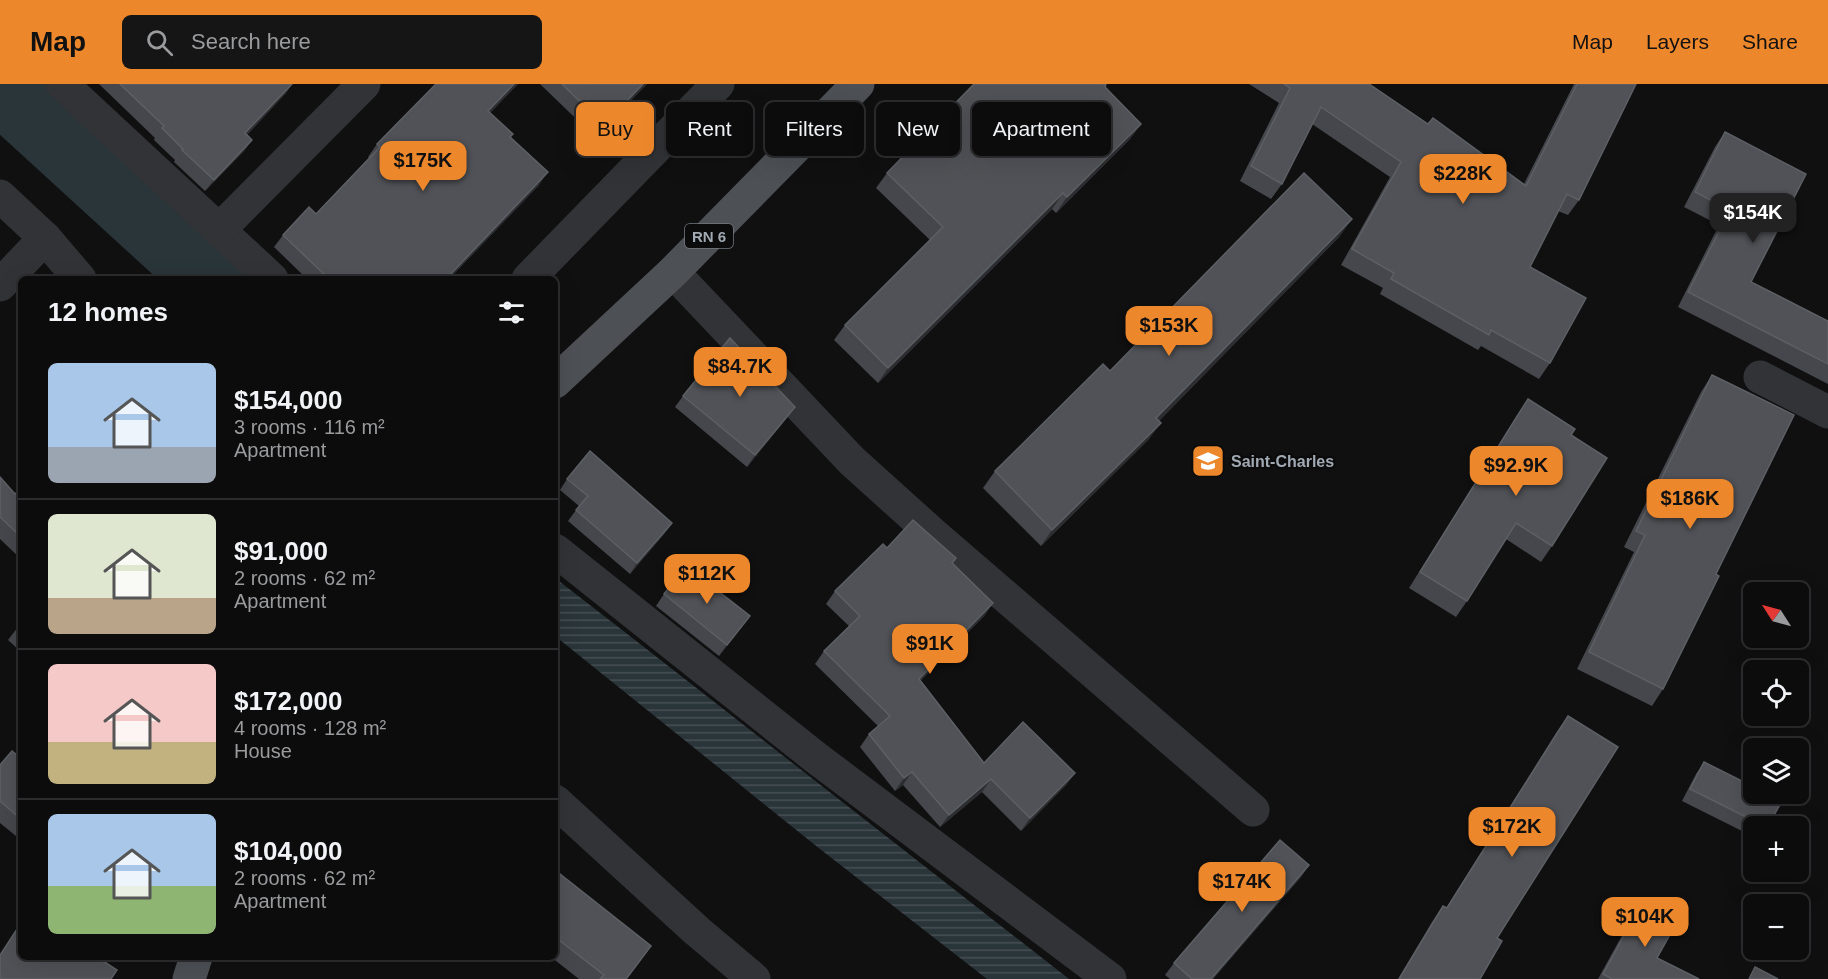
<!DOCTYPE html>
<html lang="en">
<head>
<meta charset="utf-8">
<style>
  :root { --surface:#0c0c0d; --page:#151516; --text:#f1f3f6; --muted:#9a9b9d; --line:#2c2c2e; --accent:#ed872c }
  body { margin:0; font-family:Helvetica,sans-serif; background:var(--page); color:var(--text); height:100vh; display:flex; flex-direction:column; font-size:22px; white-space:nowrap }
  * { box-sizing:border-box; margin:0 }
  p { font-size:20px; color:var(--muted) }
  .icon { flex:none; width:33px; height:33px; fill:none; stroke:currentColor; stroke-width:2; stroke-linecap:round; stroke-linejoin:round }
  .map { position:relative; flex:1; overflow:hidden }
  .panel { position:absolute; left:18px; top:192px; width:540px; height:684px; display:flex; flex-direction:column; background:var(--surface); border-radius:9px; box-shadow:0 6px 24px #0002,0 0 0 2px var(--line) }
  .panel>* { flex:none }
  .top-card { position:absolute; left:576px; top:18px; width:570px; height:54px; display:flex; gap:12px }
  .needle { width:39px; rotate:306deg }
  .tools { position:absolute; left:1743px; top:498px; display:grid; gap:12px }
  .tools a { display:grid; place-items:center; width:66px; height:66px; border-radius:9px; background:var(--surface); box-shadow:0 6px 24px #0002,0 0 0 2px var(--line); font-size:30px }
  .price { position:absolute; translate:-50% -51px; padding:0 14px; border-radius:12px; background:var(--accent); color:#111; font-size:20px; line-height:39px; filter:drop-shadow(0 2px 3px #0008) }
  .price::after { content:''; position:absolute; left:50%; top:36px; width:18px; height:14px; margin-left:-9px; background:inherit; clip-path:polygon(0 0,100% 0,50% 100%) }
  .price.current { background:#222; color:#fff }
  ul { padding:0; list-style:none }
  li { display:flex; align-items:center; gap:18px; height:150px; padding:0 30px }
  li+li { border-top:2px solid var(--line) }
  li span { display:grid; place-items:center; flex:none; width:168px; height:120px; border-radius:9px; color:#555 }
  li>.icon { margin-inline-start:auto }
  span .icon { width:72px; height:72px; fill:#fffc; stroke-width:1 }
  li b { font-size:26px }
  h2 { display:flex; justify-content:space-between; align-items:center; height:72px; padding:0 30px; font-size:26px }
  .pill { padding:0 21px; border-radius:9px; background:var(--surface); box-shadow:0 6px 24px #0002,0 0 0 2px var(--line); font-size:21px; line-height:54px }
  .pill.current { background:var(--accent); color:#111 }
  header { display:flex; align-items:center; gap:36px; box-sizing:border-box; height:84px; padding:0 30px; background:var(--accent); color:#111 }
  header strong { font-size:28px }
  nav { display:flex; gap:33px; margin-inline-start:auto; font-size:21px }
  .search { width:420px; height:54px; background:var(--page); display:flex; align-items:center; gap:15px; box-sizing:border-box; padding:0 21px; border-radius:9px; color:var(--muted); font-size:22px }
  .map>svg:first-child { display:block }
  .water { fill:url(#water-rules) }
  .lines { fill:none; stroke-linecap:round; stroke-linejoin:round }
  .river { stroke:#2a3539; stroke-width:72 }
  .street { stroke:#313336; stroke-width:33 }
  .primary { stroke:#4d5055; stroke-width:33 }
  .wall { fill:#46474c }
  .shaded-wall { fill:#2c2d30 }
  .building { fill:#505257; stroke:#5c6065; stroke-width:1.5 }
  .labels { text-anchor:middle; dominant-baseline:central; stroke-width:4.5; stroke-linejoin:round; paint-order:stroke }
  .shield { fill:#0b0b0c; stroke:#747a80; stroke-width:1.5 }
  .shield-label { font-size:15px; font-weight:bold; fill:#a1a9b2 }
  .poi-label { font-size:16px; font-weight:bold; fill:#a1a9b2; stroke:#0b0b0c; text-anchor:start }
</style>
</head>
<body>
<header>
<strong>Map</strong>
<div class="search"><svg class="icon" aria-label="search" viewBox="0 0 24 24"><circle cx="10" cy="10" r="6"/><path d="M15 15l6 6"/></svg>Search here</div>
<nav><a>Map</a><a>Layers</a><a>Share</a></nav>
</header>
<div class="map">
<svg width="1828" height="895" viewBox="0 0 1828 895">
  <defs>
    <pattern id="water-rules" width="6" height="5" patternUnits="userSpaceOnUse" patternTransform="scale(1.5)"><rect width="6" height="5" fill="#2a3539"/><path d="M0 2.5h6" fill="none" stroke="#464f53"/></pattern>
  </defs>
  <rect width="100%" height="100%" fill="#101011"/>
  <path class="water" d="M555,494l71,55 443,346h-82l-167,-130 -265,-213z"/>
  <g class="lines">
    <path class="river" d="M0,2l176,161 31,32"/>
    <g class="street">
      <path d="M62,0l210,195"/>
      <path d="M0,112l45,42 35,41"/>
      <path d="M219,146l145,-146"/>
      <path d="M673,188l179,189 81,73 320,276"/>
      <path d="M528,195l190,-195"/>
      <path d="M0,201l45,-47"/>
      <path d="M1760,293l68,35"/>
      <path d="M555,466l260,207 295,222"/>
      <path d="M555,717l142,130 57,48"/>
    </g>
    <g class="primary">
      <path d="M555,298l118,-110 185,-188"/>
      <path d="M189,895l7,-22"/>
    </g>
  </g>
  <g class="wall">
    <path d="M99,0h193l-6,9 -39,42 5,5 -8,11 -39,40 -31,-29 1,-2 -21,-20 1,-2z"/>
    <path d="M436,0h82l-28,29 21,24 28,48 -90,94h-142l-33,-32 9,-12 33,-21 53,-56 -1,-1 9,-13z"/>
    <path d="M540,0h107l-52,53z"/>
    <path d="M1249,0h120l59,40 96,60 50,-100h62l-57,116 -11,15 -10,-4 -28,56 20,96 -11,16 -58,-33 -3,4 -98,-56 3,-6 -42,-23 49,-88 -78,-53 -30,60 -11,15 -31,-18 39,-78z"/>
    <path d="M1105,3l36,37 -11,15 -74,74 -4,-4 -174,174 -44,-43 11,-15 85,-85 -54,-52 11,-15z"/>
    <path d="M1725,48l26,150 77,39v63l-150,-77 41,-82 -35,-18 31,-60z"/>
    <path d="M1340,152l-181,185 -10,18 -108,107 -58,-58 12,-17 115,-100z"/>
    <path d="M1712,291l4,199 -53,115 -11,17 -75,-37 57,-117 -10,-5 77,-155z"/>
    <path d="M683,312l103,23 -39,48 -72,-60z"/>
    <path d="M1528,315l43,36 -19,111 -11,16 -35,-23 -39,62 -11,16 -47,-29 108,-173z"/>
    <path d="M0,393l15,17 6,-6v71l-21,-20z"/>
    <path d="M567,395l105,44 -8,11 -34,40 -62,-53 11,-15 -19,-16z"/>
    <path d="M887,464l66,15 40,40 -9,13 -64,65 64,82 91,10 -9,12 -45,46 -39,-39 -42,35 -37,-42 -8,6 -35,-44 9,-13 9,-8 -63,-62 9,-13 25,-25 -23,-22 9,-13z"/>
    <path d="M664,510l77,33 -22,29 -63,-50z"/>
    <path d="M21,539v29l-13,-12z"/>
    <path d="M1568,632l-71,222 -17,41h-82l34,-57 11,-16 3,2 110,-175z"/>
    <path d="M21,674v82l-21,-17v-58z"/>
    <path d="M1704,678l64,64h-14v11l-72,-36 14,-27z"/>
    <path d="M1309,781l-8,12 -88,102h-43l-5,-4 9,-12z"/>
    <path d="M555,786l96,76 -24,33h-48l-28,-22h4z"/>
    <path d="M1643,817l14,57 42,21h-101l37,-67z"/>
  </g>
  <g class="shaded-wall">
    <path d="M292,0l-6,9 -49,52 8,-12z"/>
    <path d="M514,0h4l-39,40 9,-13z"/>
    <path d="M643,0h4l-52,53 9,-12z"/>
    <path d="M1141,40l-11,15 -74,74 11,-16z"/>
    <path d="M252,56l-8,11 -39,40 9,-11z"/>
    <path d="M548,88l-9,13 -90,94h-3z"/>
    <path d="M1063,109l-11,16 -174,174 10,-15z"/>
    <path d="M1352,135l-12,17 -195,199 11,-17z"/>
    <path d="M795,323l-9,12 -39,48 8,-12z"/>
    <path d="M1161,339l-12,16 -108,107 11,-16z"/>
    <path d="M672,439l-8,11 -34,40 7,-11z"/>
    <path d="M993,519l-9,13 -74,76 9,-13z"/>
    <path d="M912,688l-9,13 -8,6 9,-13z"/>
    <path d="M1075,689l-9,12 -45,46 9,-13z"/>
    <path d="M991,695l-9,13 -42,35 9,-12z"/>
    <path d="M1309,781l-8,12 -88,102h-2z"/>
    <path d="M651,862l-24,33h-1z"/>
  </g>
  <g class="building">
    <path d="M120,0h172l-47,49 7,7 -38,40 -32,-30 1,-1 -21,-21 2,-2z"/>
    <path d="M436,0h78l-26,27 25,23 -3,3 38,35 -102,107h-117l-46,-44 26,-28 7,7 64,-67 -3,-3z"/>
    <path d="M562,0h81l-39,41z"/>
    <path d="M974,0h132l-1,3 36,37 -74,73 -4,-4 -175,175 -43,-43 98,-98 -56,-54z"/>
    <path d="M1284,0h85l59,40 5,-6 93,68 51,-102h59l-57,116 -12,-6 -37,73 56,31 -36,65 -59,-33 -2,5 -98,-56 3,-6 -42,-24 49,-87 -80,-55 -39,77 -31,-18 39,-78z"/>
    <path d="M1725,48l81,42 -55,108 77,39v43l-140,-72 42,-82 -35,-18z"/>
    <path d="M1304,89l48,46 -196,199 5,5 -109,107 -57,-59 108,-107 7,7z"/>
    <path d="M730,254l65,69 -40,48 -72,-59z"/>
    <path d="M1712,291l82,40 -78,159 3,2 -56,113 -74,-37 56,-117 -9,-4z"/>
    <path d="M1528,315l47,30 -4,6 36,23 -55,88 -36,-23 -49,78 -47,-29z"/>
    <path d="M590,367l82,72 -35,40 -61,-53 12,-14 -21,-17z"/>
    <path d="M0,393l15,17 6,-6v49l-21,-20z"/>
    <path d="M913,436l43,38 -4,5 41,40 -74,76 65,84 39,-41 52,51 -45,45 -39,-39 -42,36 -37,-43 -8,6 -35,-44 21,-18 -66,-65 36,-35 -25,-25 48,-47 4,4z"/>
    <path d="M686,482l64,50 -23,29 -63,-51z"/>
    <path d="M21,539v7l-4,-4z"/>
    <path d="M1568,632l50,31 -121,191 5,3 -22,38h-81l44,-73 4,2z"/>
    <path d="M12,667l9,7v61l-21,-18v-36z"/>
    <path d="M1704,678l50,25v7h13l15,7 -14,25h-4l-74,-37z"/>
    <path d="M1280,756l29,25 -98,114h-19l-18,-16z"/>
    <path d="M555,786l96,76 -25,33h-26l4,-4 -49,-38z"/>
    <path d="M1643,817l35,19 -21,38 42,21h-87l-9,-5z"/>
    <path d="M21,839v34h76l20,13 -6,9h-111v-24z"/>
    <path d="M1755,883l23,12h-29z"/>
  </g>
  <defs>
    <symbol id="school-square" viewBox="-11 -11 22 22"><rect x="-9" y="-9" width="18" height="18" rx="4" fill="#ed872c" stroke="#0b0b0c"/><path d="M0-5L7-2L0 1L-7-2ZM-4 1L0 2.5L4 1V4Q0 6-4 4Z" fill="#fff"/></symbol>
  </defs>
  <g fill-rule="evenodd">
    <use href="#school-square" x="1189" y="358" width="38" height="38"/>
  </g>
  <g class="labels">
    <rect class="shield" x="685" y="140" width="48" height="24" rx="4.5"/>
    <g class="shield-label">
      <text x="709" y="152">RN 6</text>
    </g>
    <g class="poi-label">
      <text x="1231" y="377">Saint-Charles</text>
    </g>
  </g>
</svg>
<div class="tools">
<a><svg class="needle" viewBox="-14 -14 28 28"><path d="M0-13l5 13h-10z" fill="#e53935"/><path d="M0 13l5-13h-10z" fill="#9a9b9d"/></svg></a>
<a><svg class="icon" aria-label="locate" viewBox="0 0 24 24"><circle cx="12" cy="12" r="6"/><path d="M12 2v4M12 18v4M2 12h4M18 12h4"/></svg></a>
<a><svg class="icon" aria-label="layers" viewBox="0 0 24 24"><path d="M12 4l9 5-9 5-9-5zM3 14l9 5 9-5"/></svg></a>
<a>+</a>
<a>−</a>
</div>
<b class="price" style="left:423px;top:108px">$175K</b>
<b class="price" style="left:1463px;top:121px">$228K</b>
<b class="price current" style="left:1753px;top:160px">$154K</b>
<b class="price" style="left:1169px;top:273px">$153K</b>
<b class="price" style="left:740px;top:314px">$84.7K</b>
<b class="price" style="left:1516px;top:413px">$92.9K</b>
<b class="price" style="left:1690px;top:446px">$186K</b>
<b class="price" style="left:707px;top:521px">$112K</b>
<b class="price" style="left:930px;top:591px">$91K</b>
<b class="price" style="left:1512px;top:774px">$172K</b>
<b class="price" style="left:1242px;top:829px">$174K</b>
<b class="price" style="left:1645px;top:864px">$104K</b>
<div class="top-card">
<a class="pill current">Buy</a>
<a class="pill">Rent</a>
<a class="pill">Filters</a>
<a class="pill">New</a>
<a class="pill">Apartment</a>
</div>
<section class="panel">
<h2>12 homes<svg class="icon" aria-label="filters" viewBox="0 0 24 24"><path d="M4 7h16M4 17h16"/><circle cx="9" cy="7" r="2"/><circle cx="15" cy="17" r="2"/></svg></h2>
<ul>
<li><span style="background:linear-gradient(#a9c7e8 70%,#9aa5b1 0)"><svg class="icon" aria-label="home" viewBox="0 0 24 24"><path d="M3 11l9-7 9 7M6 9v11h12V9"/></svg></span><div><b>$154,000</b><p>3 rooms · 116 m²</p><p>Apartment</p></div></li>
<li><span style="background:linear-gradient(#dfe7d0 70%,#b9a48a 0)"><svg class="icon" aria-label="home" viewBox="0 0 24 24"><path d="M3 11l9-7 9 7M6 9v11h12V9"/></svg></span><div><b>$91,000</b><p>2 rooms · 62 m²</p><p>Apartment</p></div></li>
<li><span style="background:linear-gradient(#f6c9c9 65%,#c2b280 0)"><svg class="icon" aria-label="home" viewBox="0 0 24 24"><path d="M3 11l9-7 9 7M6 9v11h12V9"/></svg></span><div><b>$172,000</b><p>4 rooms · 128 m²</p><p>House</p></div></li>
<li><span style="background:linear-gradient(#a9c7e8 60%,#8fb573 0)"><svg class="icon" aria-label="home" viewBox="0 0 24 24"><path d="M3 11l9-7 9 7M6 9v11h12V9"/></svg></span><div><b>$104,000</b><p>2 rooms · 62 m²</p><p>Apartment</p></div></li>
</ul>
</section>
</div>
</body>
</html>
